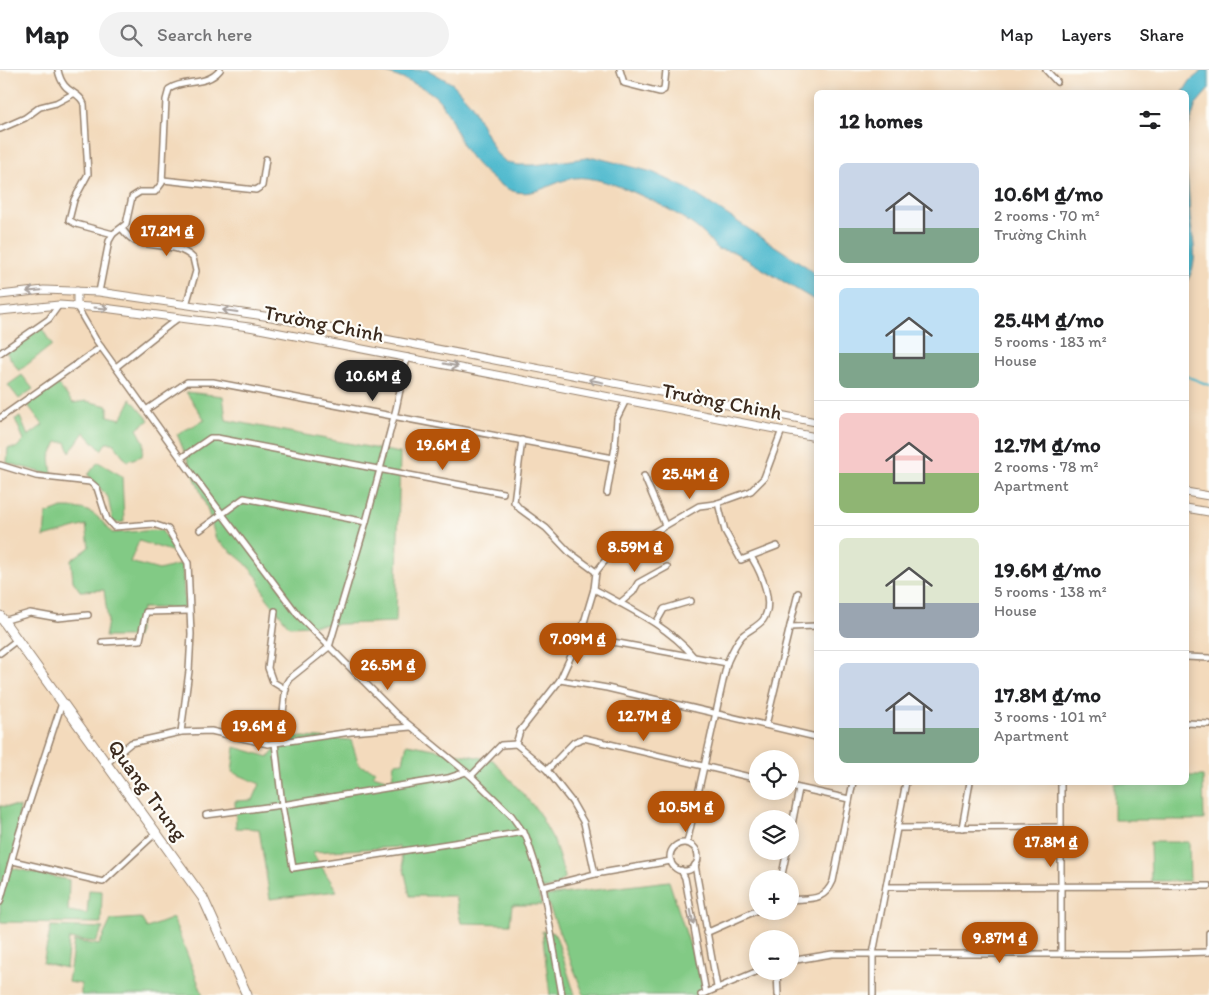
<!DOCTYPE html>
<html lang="en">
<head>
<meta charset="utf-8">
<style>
  :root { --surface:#fff; --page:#f2f2f2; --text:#202124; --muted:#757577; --line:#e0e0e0; --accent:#b45309 }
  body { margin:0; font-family:Itim,sans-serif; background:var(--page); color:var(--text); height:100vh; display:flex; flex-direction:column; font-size:19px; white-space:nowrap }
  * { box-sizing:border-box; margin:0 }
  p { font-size:16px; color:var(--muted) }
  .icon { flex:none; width:28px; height:28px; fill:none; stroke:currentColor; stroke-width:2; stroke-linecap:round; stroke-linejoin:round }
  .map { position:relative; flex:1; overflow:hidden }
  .details { position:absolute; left:814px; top:20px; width:375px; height:695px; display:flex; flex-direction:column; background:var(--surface); border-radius:8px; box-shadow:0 2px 12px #0003 }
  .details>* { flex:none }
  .buttons { position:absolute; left:749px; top:680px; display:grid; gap:10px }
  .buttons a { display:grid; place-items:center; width:50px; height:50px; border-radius:50%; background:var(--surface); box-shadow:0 2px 12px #0003; font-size:25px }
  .price { position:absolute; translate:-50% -42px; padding:0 11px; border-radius:18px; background:var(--accent); color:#fff; font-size:16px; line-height:32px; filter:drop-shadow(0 1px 2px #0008) }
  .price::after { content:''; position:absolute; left:50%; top:30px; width:15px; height:11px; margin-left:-8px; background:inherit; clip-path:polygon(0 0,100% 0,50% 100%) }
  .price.selected { background:#222; color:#fff }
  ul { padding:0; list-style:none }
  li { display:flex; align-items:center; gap:15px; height:125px; padding:0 25px }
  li+li { border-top:1px solid var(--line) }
  li span { display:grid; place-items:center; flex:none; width:140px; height:100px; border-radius:8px; color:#555 }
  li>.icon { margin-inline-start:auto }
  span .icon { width:60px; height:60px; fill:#fffc; stroke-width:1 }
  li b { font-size:21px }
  h2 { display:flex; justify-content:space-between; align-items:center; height:60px; padding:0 25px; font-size:21px }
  header { display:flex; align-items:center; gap:30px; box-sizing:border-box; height:70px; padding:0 25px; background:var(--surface); border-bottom:1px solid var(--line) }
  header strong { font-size:24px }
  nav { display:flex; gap:28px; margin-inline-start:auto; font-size:18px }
  .search { width:350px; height:45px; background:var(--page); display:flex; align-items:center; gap:12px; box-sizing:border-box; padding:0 18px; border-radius:28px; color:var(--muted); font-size:19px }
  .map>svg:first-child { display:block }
  .green { fill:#82ca85; stroke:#5e7a52 }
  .water { fill:#52bbcf; stroke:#467276 }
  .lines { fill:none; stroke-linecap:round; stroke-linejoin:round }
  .stream { stroke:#52bbcf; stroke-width:2 }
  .minor-casing { stroke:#97826d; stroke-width:8 }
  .tertiary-casing { stroke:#97826d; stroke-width:9 }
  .primary-casing { stroke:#97826d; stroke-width:11 }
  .minor { stroke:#fff; stroke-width:5 }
  .tertiary { stroke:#fff; stroke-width:7 }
  .primary { stroke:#fff; stroke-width:9 }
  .oneway { stroke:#a79f9a }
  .labels { text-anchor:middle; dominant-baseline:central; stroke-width:4.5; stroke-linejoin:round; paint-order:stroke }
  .street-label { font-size:21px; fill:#3b2a1e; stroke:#fdfcf7 }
</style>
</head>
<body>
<header>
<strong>Map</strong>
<div class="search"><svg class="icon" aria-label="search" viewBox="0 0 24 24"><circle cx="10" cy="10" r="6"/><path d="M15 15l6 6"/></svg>Search here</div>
<nav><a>Map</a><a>Layers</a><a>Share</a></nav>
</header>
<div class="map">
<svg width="1209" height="925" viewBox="0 0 1209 925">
  <rect width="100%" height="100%" fill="#fdfcf7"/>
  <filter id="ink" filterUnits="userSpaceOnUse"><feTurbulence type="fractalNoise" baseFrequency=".02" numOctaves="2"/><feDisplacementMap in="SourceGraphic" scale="10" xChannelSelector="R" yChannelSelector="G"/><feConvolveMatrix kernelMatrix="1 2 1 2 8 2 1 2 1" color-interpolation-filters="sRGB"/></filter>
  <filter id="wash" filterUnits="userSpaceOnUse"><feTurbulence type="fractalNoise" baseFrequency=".0096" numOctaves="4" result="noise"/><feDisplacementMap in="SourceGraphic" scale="20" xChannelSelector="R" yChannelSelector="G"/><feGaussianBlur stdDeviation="1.12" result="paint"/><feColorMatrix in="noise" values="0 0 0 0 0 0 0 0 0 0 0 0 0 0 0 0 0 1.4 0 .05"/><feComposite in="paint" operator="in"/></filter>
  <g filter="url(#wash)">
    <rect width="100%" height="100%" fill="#f3dabc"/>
    <g class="green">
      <path d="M41,257l11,18 -33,26 -13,-19z"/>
      <path d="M22,305l11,14 -14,10 -11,-14z"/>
      <path d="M57,313l16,20 13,-2 22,5v10l13,3 10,-20 18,21 -12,9 7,13 -2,14 -15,5 -14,-18h-7l-5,7 -17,-18 -14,20 -4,-10h-9l-7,15 2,18 -45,-12 1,-15h8l8,-8 -9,-21 5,-2 8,19 15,-11 -16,-21z"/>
      <path d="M186,322l37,4 3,24 174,33 -4,169 -107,4 -23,-29 -8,-19 -13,-15 -29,-24 -9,-31 -30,-74 28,-14z"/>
      <path d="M98,392l24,14 2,46 -11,1 -5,-26 -20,-22z"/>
      <path d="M62,438c28,0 32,3 50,25l49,-3 14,20 -1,2 -35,-11 -9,21 29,8 23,-6 3,44h-43l-5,29h-32l3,-16 -4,-31 -24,1 -7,-10 -2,-21 18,-13 -3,-22 -42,12 2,-23z"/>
      <path d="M286,666l65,4 8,25 17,6 -3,4 19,6 2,-18 9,-1 4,-18 86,16 44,50 17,31 11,36 -10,10 -18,3 5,15h-30l-2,19 -49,-1 -6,-27h-45l-11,-49 -87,5 25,39 -67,8 -11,-70 -23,-1 -1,-27 18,-1 7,-16 -28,-12 3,-25 34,10z"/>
      <path d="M1186,706h17l1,44h-90v-37l72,-1z"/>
      <path d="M0,736l20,1 -8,61 57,12 -1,31 19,3 2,-24 13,1 -1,32 -101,-1z"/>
      <path d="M1150,772h39l1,39h-39z"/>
      <path d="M669,811l36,111 -9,3h-112l-39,-99z"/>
      <path d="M141,848l6,10 26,-10 30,77h-122v-11l-13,-2 6,-41 25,4 12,-25z"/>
      <path d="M51,856l52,2 -7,14 -27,-3 -3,29 -23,-5z"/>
      <path d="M542,861l13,2 20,62h-25z"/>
    </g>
    <g class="water">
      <path d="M380,0h48l25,14 18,20 25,49 10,9 12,3h17l59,-8 58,15 34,16 124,81 6,6v26l-82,-49 -17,-3c-4,-4 -7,-10 -12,-14 -21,-22 -100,-62 -131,-57 -21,3 -39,20 -61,13 -17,-5 -45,-33 -52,-49 -7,-15 -13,-34 -26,-46 -16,-13 -37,-18 -55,-26z"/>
      <path d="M1203,0h6v19l-13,15 -10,31v-43h-3l7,-11z"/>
      <path d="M1186,101c3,16 3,31 4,47 3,23 10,43 -4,65z"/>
    </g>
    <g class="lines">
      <path class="stream" d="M1186,306l23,9"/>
    </g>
  </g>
  <g filter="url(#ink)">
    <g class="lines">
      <defs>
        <g id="minor">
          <path d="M58,0c5,25 21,20 26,34l4,70 -14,26 -5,20 7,4 37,10"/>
          <path d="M620,0l4,13 36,9 4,-2 2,-20"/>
          <path d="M1046,0l11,12"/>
          <path d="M0,59l25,-11 15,-11 16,-4 17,-9"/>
          <path d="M163,110l93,10 6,-4 4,-27"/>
          <path d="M122,159c4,5 9,11 15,13 18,5 42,2 56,16l3,13 -10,34"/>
          <path d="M99,222l10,-51 4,-7 13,-10 6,-27 8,-5h15l7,-9 4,-83 3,-11c17,-11 37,-2 51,-19"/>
          <path d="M77,237l19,33 99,138 103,137 98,99 75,62 40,39 15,21 17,51 19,108"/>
          <path d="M0,283l49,-34 10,-14"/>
          <path d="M116,297l62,-49"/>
          <path d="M146,340l41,-28h26l400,76"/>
          <path d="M0,348l101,-71"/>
          <path d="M522,370l-8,62 6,7 26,19 23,24 27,20"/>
          <path d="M181,388l29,-20h7l286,55"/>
          <path d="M0,395l36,11 54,6 7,6 10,31 7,8 39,-3 15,5 20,34 3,71 -2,37 -8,61"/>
          <path d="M644,406l21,49"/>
          <path d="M607,423l8,-46 2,-29 9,-18"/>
          <path d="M718,433l7,28 16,29 36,-14"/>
          <path d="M200,460l44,-32 122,24"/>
          <path d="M594,519c35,19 74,37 100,68"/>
          <path d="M620,533l13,-11 5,-9 29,-16"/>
          <path d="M275,541l-7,57 5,14 13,8"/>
          <path d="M3,551l27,-8 28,5 30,-3"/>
          <path d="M656,553l8,-14 27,-8"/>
          <path d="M790,557l26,-1"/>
          <path d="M580,566l147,27"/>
          <path d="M102,572l38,-2 6,-28 43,-1"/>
          <path d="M0,583l17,-13"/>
          <path d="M1186,587l23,1"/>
          <path d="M560,610l47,8 209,49"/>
          <path d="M1186,653l23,1"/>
          <path d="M766,655l32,-132"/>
          <path d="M280,672l6,-58 3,-5 40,-32 37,-125 30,-113 11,-52"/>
          <path d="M275,673l7,62 11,63 231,-36"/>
          <path d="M516,674l4,-13 40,-51 20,-44 14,-47 2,-17 8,-10 17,-16 23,-8 55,-32 16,-2 36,-13 13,-13 18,-48"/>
          <path d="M516,674l31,26 25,32 12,21 11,51"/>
          <path d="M107,693l24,-20 50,-11 30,-1 57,13 83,-12 60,-5"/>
          <path d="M547,700l27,-28 10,-4 174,41"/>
          <path d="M471,706l30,-31 15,-1"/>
          <path d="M790,716l59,13"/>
          <path d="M206,745l76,-10 166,-27 18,-6"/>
          <path d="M897,758l164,-1"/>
          <path d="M962,758l8,-46"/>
          <path d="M790,765l9,-46"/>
          <path d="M687,773l40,-180c4,-9 8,-19 15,-27 7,-6 15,-9 21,-16 12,-17 -2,-47 -11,-62"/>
          <circle cx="684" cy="787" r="14"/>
          <path d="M13,791l90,21 54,-50"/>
          <path d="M695,795l22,122"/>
          <path d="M681,800l4,8 21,115"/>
          <path d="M781,809l6,-28"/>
          <path d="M543,817l52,-13 76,-13"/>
          <path d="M886,817l323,-1"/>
          <path d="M790,830c20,-2 34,2 43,-19l20,-99"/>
          <path d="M0,832l19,-68 43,-131"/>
          <path d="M706,863l52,-23"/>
          <path d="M1209,882v-19"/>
          <path d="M1061,883v-171"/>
          <path d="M790,891l42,-7h307l70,-2"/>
          <path d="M777,901l1,24"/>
          <path d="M701,925l57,-24"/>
          <path d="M873,925v-41l33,-172"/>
        </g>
        <g id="tertiary">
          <path d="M77,221v16"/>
          <path d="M0,225l44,-5 55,2 172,25 545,105"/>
          <path d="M0,241l59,-6 45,3 145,19 567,110"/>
          <path d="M1186,422l23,4"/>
          <path d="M1186,438l23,4"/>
        </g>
        <path id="primary" d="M0,546l203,282 44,97"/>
      </defs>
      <use href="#minor" class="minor-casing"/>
      <use href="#tertiary" class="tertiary-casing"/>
      <use href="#primary" class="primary-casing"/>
      <use href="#minor" class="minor"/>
      <use href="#tertiary" class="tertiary"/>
      <use href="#primary" class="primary"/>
    </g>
    <defs><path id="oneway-shaft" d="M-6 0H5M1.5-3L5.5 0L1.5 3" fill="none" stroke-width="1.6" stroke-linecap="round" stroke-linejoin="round" transform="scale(1.25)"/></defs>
    <g class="oneway">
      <use href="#oneway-shaft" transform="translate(34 221) rotate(175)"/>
      <use href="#oneway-shaft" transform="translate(101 238) rotate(4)"/>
      <use href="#oneway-shaft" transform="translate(230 241) rotate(-172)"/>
      <use href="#oneway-shaft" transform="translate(451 295) rotate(11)"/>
      <use href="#oneway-shaft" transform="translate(596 311) rotate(-169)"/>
      <use href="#oneway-shaft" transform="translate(692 847) rotate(80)"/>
    </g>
  </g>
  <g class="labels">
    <g class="street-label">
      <text transform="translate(324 253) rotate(11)">Trường Chinh</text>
      <text transform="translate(722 331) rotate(11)">Trường Chinh</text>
      <text transform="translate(148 720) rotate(54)">Quang Trung</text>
    </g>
  </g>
</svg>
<div class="buttons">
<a><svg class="icon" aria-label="locate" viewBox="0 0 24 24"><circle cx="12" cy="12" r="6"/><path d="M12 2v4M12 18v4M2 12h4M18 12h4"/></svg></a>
<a><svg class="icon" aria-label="layers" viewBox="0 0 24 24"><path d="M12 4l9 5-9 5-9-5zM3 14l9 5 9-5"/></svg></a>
<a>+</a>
<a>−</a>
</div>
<b class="price" style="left:167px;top:187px">17.2M ₫</b>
<b class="price selected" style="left:373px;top:332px">10.6M ₫</b>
<b class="price" style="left:443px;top:401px">19.6M ₫</b>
<b class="price" style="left:690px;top:430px">25.4M ₫</b>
<b class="price" style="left:635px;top:503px">8.59M ₫</b>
<b class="price" style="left:578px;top:595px">7.09M ₫</b>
<b class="price" style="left:388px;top:621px">26.5M ₫</b>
<b class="price" style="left:644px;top:672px">12.7M ₫</b>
<b class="price" style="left:259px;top:682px">19.6M ₫</b>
<b class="price" style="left:686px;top:763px">10.5M ₫</b>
<b class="price" style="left:1051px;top:798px">17.8M ₫</b>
<b class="price" style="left:1000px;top:894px">9.87M ₫</b>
<section class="details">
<h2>12 homes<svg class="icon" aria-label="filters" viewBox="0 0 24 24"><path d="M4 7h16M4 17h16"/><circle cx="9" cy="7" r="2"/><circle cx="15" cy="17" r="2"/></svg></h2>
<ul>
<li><span style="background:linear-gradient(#c9d6e8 65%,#7fa58c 0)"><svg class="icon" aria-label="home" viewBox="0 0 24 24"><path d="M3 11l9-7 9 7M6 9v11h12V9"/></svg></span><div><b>10.6M ₫/mo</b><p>2 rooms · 70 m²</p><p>Trường Chinh</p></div></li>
<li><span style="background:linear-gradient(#bfe0f5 65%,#7fa58c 0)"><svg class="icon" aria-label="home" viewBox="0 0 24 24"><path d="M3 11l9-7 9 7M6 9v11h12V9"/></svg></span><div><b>25.4M ₫/mo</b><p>5 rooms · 183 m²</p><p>House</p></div></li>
<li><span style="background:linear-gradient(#f6c9c9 60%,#8fb573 0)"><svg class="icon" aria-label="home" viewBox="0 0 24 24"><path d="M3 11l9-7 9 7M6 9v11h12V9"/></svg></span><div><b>12.7M ₫/mo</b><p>2 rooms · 78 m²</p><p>Apartment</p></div></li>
<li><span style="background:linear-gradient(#dfe7d0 65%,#9aa5b1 0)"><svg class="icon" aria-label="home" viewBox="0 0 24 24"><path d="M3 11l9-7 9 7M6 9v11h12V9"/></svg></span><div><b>19.6M ₫/mo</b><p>5 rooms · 138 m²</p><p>House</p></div></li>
<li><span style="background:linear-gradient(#c9d6e8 65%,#7fa58c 0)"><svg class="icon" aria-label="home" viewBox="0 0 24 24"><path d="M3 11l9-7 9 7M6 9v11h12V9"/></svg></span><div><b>17.8M ₫/mo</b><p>3 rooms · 101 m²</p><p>Apartment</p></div></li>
</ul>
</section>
</div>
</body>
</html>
